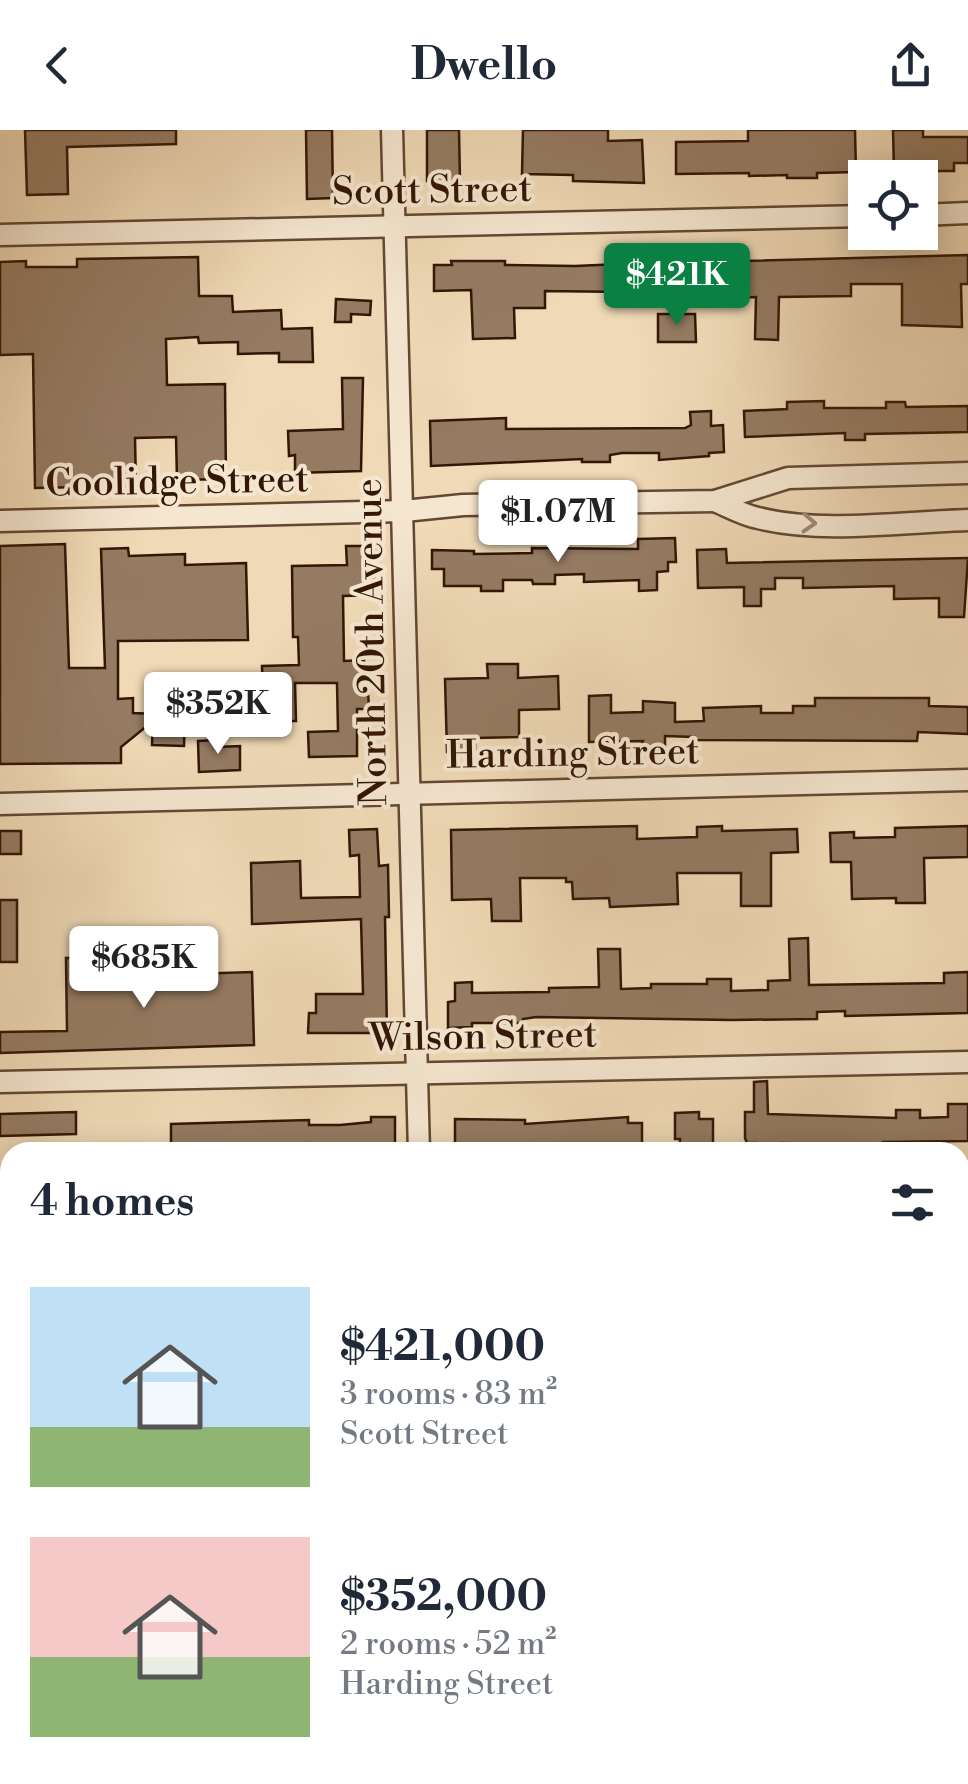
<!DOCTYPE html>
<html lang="en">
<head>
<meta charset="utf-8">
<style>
  :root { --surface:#fff; --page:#f2f2f3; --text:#1f2937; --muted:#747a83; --accent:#0b8043 }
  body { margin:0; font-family:"Libre Bodoni",serif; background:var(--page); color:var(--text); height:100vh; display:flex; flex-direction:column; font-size:38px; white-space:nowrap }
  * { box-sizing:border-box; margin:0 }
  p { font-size:32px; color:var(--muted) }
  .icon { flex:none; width:55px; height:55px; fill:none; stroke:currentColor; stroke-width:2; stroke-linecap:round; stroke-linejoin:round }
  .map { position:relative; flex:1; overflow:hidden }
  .side { position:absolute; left:0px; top:1012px; width:970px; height:642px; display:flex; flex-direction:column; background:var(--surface); border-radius:30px 30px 0 0; box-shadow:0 5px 25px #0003 }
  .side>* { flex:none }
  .controls { position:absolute; left:848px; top:30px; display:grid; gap:20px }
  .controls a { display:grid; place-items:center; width:90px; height:90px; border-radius:0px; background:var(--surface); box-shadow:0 5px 25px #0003; font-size:50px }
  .price { position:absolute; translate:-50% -85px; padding:0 22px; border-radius:10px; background:#fff; color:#222; font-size:32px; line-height:65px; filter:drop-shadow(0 2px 5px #0008) }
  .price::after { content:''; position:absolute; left:50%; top:60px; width:30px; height:22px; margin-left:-15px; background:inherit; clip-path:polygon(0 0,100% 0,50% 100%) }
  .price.active { background:var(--accent); color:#fff }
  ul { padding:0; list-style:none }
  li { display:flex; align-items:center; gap:30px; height:250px; padding:0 30px }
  li span { display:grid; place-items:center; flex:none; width:280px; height:200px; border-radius:0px; color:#555 }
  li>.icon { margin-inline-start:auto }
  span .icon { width:120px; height:120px; fill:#fffc; stroke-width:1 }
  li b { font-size:42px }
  h2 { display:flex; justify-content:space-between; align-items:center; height:120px; padding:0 30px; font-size:42px }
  header { display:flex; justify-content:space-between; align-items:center; height:130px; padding:0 30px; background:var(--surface); font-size:45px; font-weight:800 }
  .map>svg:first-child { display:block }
  .building { fill:#957b62; stroke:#341606; stroke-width:2.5 }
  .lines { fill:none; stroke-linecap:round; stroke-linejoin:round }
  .minor-casing { stroke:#634732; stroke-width:25 }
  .minor { stroke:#f5e6d0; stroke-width:20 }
  .oneway { stroke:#9e8875 }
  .labels { text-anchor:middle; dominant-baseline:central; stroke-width:8; stroke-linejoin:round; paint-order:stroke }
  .street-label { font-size:38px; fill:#341606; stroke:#f5e6d0 }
</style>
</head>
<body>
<header><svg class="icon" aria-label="back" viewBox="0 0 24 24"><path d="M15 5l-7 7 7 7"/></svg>Dwello<svg class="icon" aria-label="share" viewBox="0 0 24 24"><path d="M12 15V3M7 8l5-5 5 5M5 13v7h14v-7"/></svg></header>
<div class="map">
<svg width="968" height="1654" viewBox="0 0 968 1654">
  <rect width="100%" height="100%" fill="#efd9b6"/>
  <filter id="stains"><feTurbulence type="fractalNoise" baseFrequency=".002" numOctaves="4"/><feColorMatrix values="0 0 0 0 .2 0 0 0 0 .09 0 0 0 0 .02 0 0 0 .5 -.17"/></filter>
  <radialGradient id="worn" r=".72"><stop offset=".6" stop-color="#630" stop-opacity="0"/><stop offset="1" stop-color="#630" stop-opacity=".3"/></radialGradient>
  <g class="building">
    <path d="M25,0h151v14l-109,3 1,47 -41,1z"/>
    <path d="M306,0h26l1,68 -26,1z"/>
    <path d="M427,0h32l1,51h-33z"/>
    <path d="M523,0h85v11l34,-1 2,43 -71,-2v-6l-51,-1z"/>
    <path d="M748,0h107l1,42 -39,1v5h-30v-3l-38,1v-3l-73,1v-32l72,-1z"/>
    <path d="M893,0h30v7h45v26h-14v8h-60z"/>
    <path d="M968,125v29h-7l1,43 -60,-2v-41h-51v12l-72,1 -1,43 -23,-1 1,-42 -19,1 4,-37z"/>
    <path d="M198,127l1,39h33l1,16 48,-2 1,19 30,-1 1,34h-34v-9l-41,1v-12l-39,1 -1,-6 -32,2 1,46 58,-1 1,95 -49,1 -1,-43 -41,1 1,48 -101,2 -2,-134 -33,1v-93l26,-1v6h51v-8z"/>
    <path d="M451,131h54v4l70,1 90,-4v23h-16v13h-23v-6l-81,-1v17h-31l1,30 -42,1 -2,-49 -37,1v-26h18z"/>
    <path d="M336,169l35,2 -1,14 -19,-1v8h-16z"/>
    <path d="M658,184h37l1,28h-38z"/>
    <path d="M342,248h21l-2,93 -66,2v-18l-6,1 -1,-25 55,-2z"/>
    <path d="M824,271v7h62v-6h19l1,5 62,-1v26l-103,2v6h-20v-7l-100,4 -1,-26 43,-2v-7z"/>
    <path d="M711,281v15l12,-1 1,27 -15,1v3l-50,4v-7h-37l-12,2v7h-28v-3l-151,7 -1,-45 76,-3v11l179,-1 6,-3 -1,-13z"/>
    <path d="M675,408l1,24h-8v9l-11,1v18l-18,1v-11l-55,2v-8l-29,1v9h-22l-1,-4h-29v11h-22v-5h-37v-17h-12v-19l42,1v3l58,-1v-5l106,1v-10z"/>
    <path d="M65,414l4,124h36l-4,-119 27,-1 1,8 56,-2v11l61,-2 2,77 -130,1v58l15,-1v15l52,2 -1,31 -32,-1 1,-24 -32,26v16l-121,1v-218z"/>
    <path d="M346,416h29l-1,49 -31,1 1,65 20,-1v30h4l1,19h-12v47l-48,1 -1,-25 30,-1 -1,-48h-42l1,38h-32l-2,-55 37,-1 -1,-28h-5l-1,-71 55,-1z"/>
    <path d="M726,419l1,14 241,-5 -4,59h-25v-19l-45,1v-13l-91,2v-10h-28v11h-14v17h-17v-19l-46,1 -1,-38z"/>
    <path d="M487,534h31v14l40,-2 1,33 -40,1v27l-44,1v14h-28l-2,-73 43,-1z"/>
    <path d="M611,565v18l32,-1v-11l32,2v19l29,-1 -1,-13 58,-2v7h32v-7h22v-8h114v8l39,1v27l-50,-2 -1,9 -222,-1v-3l-30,-1v10h-23l1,-5 -54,1v-46z"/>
    <path d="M216,610v7l24,-1v24l-41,2 -1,-31z"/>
    <path d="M637,696v13l60,-2v-10l25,-1v5l75,-2 1,23 -27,1v53h-30v-33h-64l1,31 -68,3 -1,-9 -36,1 -1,-17h-6v-4h-46l1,43h-29l-1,-22 -39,1 -1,-70z"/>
    <path d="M968,696v31l-44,1 1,45h-29v-5l-44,1 -1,-37h-20l-1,-29 24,-1v6l41,-1v-9z"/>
    <path d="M377,699l2,37 9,-1 1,52h-4l2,116h-79l1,-20h7v-19h47l-2,-75 -109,5 -1,-61 49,-2 1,37 59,-1 -1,-42 -9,1 -1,-26z"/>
    <rect x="0" y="701" width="21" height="23"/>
    <rect x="0" y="770" width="17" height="62"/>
    <path d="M808,808l1,47 135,-2v-10l24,-1v41l-123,3v-5l-28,1v7l-86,1 -195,-3 -13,2v4h-51v4l-24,1v-26l7,-1v-18l17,-1v11l77,-1v-4l50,-1 -1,-38h22l1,40 30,-1v-4h56v-5h24v12l37,-1v-9l22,-1 -1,-41z"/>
    <path d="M130,827l1,19 121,-4 2,73 -254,8v-21l67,-1 -1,-73z"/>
    <path d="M767,951l1,33 128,4v-8h24v8l28,-1v-13h20v37l-85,1v3l-101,-2v9h-25v-9h-10l-2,-5v-26h9v-30z"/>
    <path d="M76,982v22l-76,2v-22z"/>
    <path d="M699,982v7h14v25h-33v-5h-5v-26z"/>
    <path d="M371,987h24v35h-24v-5h-62l1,5h-139v-28l138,-4v5h31l31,-3z"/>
    <path d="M628,987v6h14v25l-80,4 -107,-3v-30l70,1v4z"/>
  </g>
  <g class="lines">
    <defs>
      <g id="minor">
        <path d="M392,0l27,1022"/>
        <path d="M920,85l48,-2"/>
        <path d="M0,105l865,-19"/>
        <path d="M715,371c14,6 28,14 43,17 63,16 145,4 210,2"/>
        <path d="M0,391l404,-10 59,-6 252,-4 73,-23 180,-5"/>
        <path d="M0,674l968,-24"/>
        <path d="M0,952l968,-20"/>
        <path d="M960,1216h8"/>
        <path d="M0,1233h10"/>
        <path d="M960,1498h8"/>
        <path d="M440,1645v9"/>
      </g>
    </defs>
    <use href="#minor" class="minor-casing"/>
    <use href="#minor" class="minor"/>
  </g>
  <defs><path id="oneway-chevron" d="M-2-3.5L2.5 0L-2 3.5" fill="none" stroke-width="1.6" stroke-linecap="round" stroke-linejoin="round" transform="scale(2.5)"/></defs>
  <use class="oneway" href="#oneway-chevron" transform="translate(809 393) rotate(3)"/>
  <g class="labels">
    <g class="street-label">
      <text transform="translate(432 61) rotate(-1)">Scott Street</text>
      <text transform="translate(177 352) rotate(-1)">Coolidge Street</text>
      <text transform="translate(372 512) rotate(-91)">North 20th Avenue</text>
      <text transform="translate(573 624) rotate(-1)">Harding Street</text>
      <text transform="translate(483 907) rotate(-1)">Wilson Street</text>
    </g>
  </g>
  <rect width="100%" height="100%" filter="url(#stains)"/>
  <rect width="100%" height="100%" fill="url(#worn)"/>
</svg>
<div class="controls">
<a><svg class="icon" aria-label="locate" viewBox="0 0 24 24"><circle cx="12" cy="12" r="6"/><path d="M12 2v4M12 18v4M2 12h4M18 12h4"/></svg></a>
</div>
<b class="price active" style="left:677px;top:198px">$421K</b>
<b class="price" style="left:558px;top:435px">$1.07M</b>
<b class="price" style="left:218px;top:627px">$352K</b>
<b class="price" style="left:144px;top:881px">$685K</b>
<section class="side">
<h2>4 homes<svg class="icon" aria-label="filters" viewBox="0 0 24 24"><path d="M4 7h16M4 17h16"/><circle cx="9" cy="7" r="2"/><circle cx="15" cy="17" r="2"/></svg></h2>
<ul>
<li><span style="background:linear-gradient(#bfe0f5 70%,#8fb573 0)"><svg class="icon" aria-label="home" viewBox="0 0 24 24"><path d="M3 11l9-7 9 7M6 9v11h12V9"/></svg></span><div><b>$421,000</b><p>3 rooms · 83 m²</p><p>Scott Street</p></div></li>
<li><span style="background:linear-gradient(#f6c9c9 60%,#8fb573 0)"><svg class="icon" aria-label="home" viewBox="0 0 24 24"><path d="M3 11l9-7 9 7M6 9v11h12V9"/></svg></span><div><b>$352,000</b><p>2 rooms · 52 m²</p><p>Harding Street</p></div></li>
</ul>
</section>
</div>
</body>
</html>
